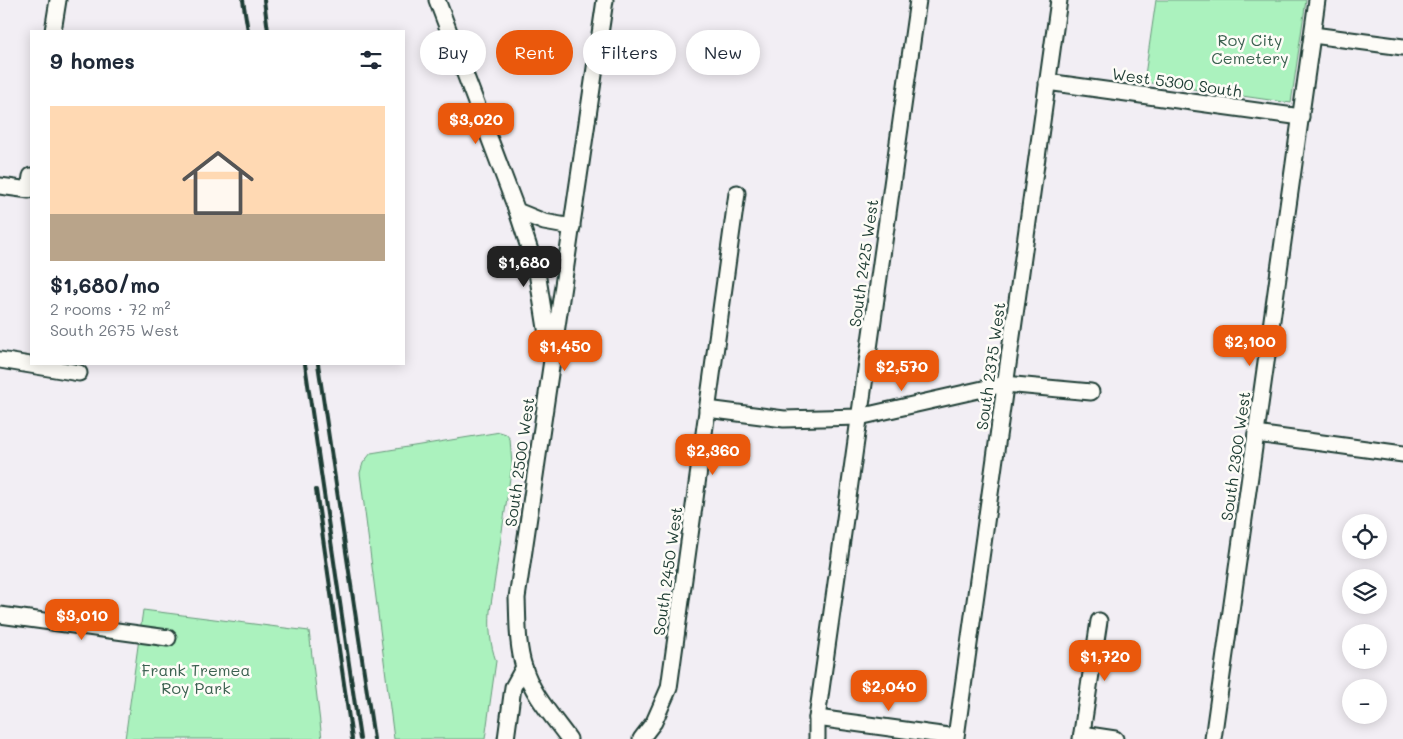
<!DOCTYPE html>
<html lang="en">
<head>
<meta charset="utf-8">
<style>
  :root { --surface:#fff; --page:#f6f6f7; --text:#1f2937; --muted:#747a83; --accent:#ea580c }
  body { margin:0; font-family:Mali,sans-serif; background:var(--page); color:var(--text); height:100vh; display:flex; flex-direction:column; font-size:19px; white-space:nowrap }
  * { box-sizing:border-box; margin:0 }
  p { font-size:16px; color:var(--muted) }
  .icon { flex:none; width:28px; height:28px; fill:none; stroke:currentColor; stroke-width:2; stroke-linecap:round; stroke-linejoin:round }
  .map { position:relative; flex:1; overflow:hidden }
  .drawer { position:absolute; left:30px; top:30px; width:375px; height:335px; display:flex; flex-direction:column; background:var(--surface); border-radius:0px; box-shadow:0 2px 12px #0003 }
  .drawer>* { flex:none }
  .hud { position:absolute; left:420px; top:30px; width:475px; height:45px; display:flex; gap:10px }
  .fabs { position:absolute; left:1342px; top:514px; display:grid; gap:10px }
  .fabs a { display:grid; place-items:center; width:45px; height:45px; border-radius:50%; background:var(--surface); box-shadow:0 2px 12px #0003; font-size:25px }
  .price { position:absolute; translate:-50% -42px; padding:0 11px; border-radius:10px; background:var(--accent); color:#fff; font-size:16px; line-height:32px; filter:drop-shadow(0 1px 2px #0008) }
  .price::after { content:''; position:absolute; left:50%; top:30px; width:15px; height:11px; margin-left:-8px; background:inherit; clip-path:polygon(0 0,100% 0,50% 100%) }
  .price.selected { background:#222; color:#fff }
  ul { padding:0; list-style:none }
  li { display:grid; align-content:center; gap:10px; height:265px; padding:0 20px }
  li span { display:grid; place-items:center; height:155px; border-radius:0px; color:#555 }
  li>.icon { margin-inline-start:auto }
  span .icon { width:90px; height:90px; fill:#fffc; stroke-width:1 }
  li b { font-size:21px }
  h2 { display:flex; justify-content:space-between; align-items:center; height:60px; padding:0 20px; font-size:21px }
  .tag { padding:0 18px; border-radius:22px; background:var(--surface); box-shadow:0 2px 12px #0003; font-size:18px; line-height:45px }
  .tag.selected { background:var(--accent); color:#fff }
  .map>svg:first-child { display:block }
  .green { fill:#abf2be; stroke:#659879 }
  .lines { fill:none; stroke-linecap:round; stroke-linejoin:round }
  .minor-casing { stroke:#1f3d34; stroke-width:19 }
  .minor { stroke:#fdfcf7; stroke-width:15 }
  .rail { stroke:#1f3d34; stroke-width:4 }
  .labels { text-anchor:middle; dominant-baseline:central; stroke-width:5; stroke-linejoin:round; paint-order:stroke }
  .park-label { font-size:16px; fill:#3b6150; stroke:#fdfcf7 }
  .street-label { font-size:16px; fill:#1f3d34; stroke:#fdfcf7 }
</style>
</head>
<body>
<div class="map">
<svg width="1403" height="739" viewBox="0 0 1403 739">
  <rect width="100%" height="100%" fill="#f2eef4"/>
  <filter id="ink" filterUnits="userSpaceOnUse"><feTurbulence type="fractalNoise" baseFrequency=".02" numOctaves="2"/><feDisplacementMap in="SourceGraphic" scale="10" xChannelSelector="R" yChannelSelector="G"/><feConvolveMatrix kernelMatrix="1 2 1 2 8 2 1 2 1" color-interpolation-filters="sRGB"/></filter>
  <g filter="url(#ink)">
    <g class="green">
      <path d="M1156,0h150l-15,103 -147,-21z"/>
      <path d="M500,432l6,2 4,5 2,26 -22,146c-1,18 0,33 6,50l-11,78h-91l-34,-266 3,-10 8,-10z"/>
      <path d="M143,610l166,21 13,108h-197z"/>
    </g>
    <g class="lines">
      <defs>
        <g id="minor">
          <path d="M437,0l80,211 27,11 28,5"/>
          <path d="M53,31l5,-31"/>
          <path d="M1313,35l90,12"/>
          <path d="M1047,82l254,35"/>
          <path d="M0,186l29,4 2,-14"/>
          <path d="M517,211l20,61 12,75"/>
          <path d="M0,360l79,13"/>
          <path d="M707,409l77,10 75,-2 146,-33 86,8"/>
          <path d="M1256,434l147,20"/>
          <path d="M0,615l168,23"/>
          <path d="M817,718l139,19 103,-737"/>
          <path d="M1082,734l33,5"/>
          <path d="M506,739l7,-52 11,-20"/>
          <path d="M569,739c-16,-22 -37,-45 -45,-72 -7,-22 -6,-46 -7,-69l88,-598"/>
          <path d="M641,739l13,-17 15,-34 68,-495"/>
          <path d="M817,739v-21l101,-718"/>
          <path d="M1081,739l18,-118"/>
          <path d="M1213,739l104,-739"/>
        </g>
      </defs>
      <use href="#minor" class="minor-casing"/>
      <use href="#minor" class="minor"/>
      <g class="rail">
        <path d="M243,0l5,31"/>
        <path d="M264,0l4,31"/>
        <path d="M305,364l55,375"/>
        <path d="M318,364l56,375"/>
        <path d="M316,490l36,249"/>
      </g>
    </g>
  </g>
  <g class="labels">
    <g class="park-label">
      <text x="1250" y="39">Roy City<tspan x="1250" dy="18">Cemetery</tspan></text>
      <text x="196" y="669">Frank Tremea<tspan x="196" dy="18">Roy Park</tspan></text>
    </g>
    <g class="street-label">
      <text transform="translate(1177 82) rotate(8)">West 5300 South</text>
      <text transform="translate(863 263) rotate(-82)">South 2425 West</text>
      <text transform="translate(990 366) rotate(-82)">South 2375 West</text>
      <text transform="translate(1235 456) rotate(-82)">South 2300 West</text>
      <text transform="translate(519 462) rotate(-82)">South 2500 West</text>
      <text transform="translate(667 571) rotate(-82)">South 2450 West</text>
    </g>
  </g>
</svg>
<div class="fabs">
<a><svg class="icon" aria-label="locate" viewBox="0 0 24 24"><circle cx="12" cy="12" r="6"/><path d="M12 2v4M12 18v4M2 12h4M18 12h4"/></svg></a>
<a><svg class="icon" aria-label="layers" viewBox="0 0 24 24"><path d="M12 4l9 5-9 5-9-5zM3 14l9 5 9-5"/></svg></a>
<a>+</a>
<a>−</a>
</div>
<b class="price" style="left:476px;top:145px">$3,020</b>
<b class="price selected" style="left:524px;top:288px">$1,680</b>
<b class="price" style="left:1250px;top:367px">$2,100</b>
<b class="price" style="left:565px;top:372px">$1,450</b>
<b class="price" style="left:902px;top:392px">$2,570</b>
<b class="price" style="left:713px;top:476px">$2,360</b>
<b class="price" style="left:82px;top:641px">$3,010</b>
<b class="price" style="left:1105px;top:682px">$1,720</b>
<b class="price" style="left:889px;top:712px">$2,040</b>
<div class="hud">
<a class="tag">Buy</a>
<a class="tag selected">Rent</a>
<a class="tag">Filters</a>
<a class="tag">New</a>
</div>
<section class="drawer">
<h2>9 homes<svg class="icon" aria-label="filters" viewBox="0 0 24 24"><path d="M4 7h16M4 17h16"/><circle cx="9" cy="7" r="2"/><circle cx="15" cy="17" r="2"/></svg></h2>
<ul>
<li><span style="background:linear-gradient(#ffd9b3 70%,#b9a48a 0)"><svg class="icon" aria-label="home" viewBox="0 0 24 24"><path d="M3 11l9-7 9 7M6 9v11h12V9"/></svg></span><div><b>$1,680/mo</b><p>2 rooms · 72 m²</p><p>South 2675 West</p></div></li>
</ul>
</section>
</div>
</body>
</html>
